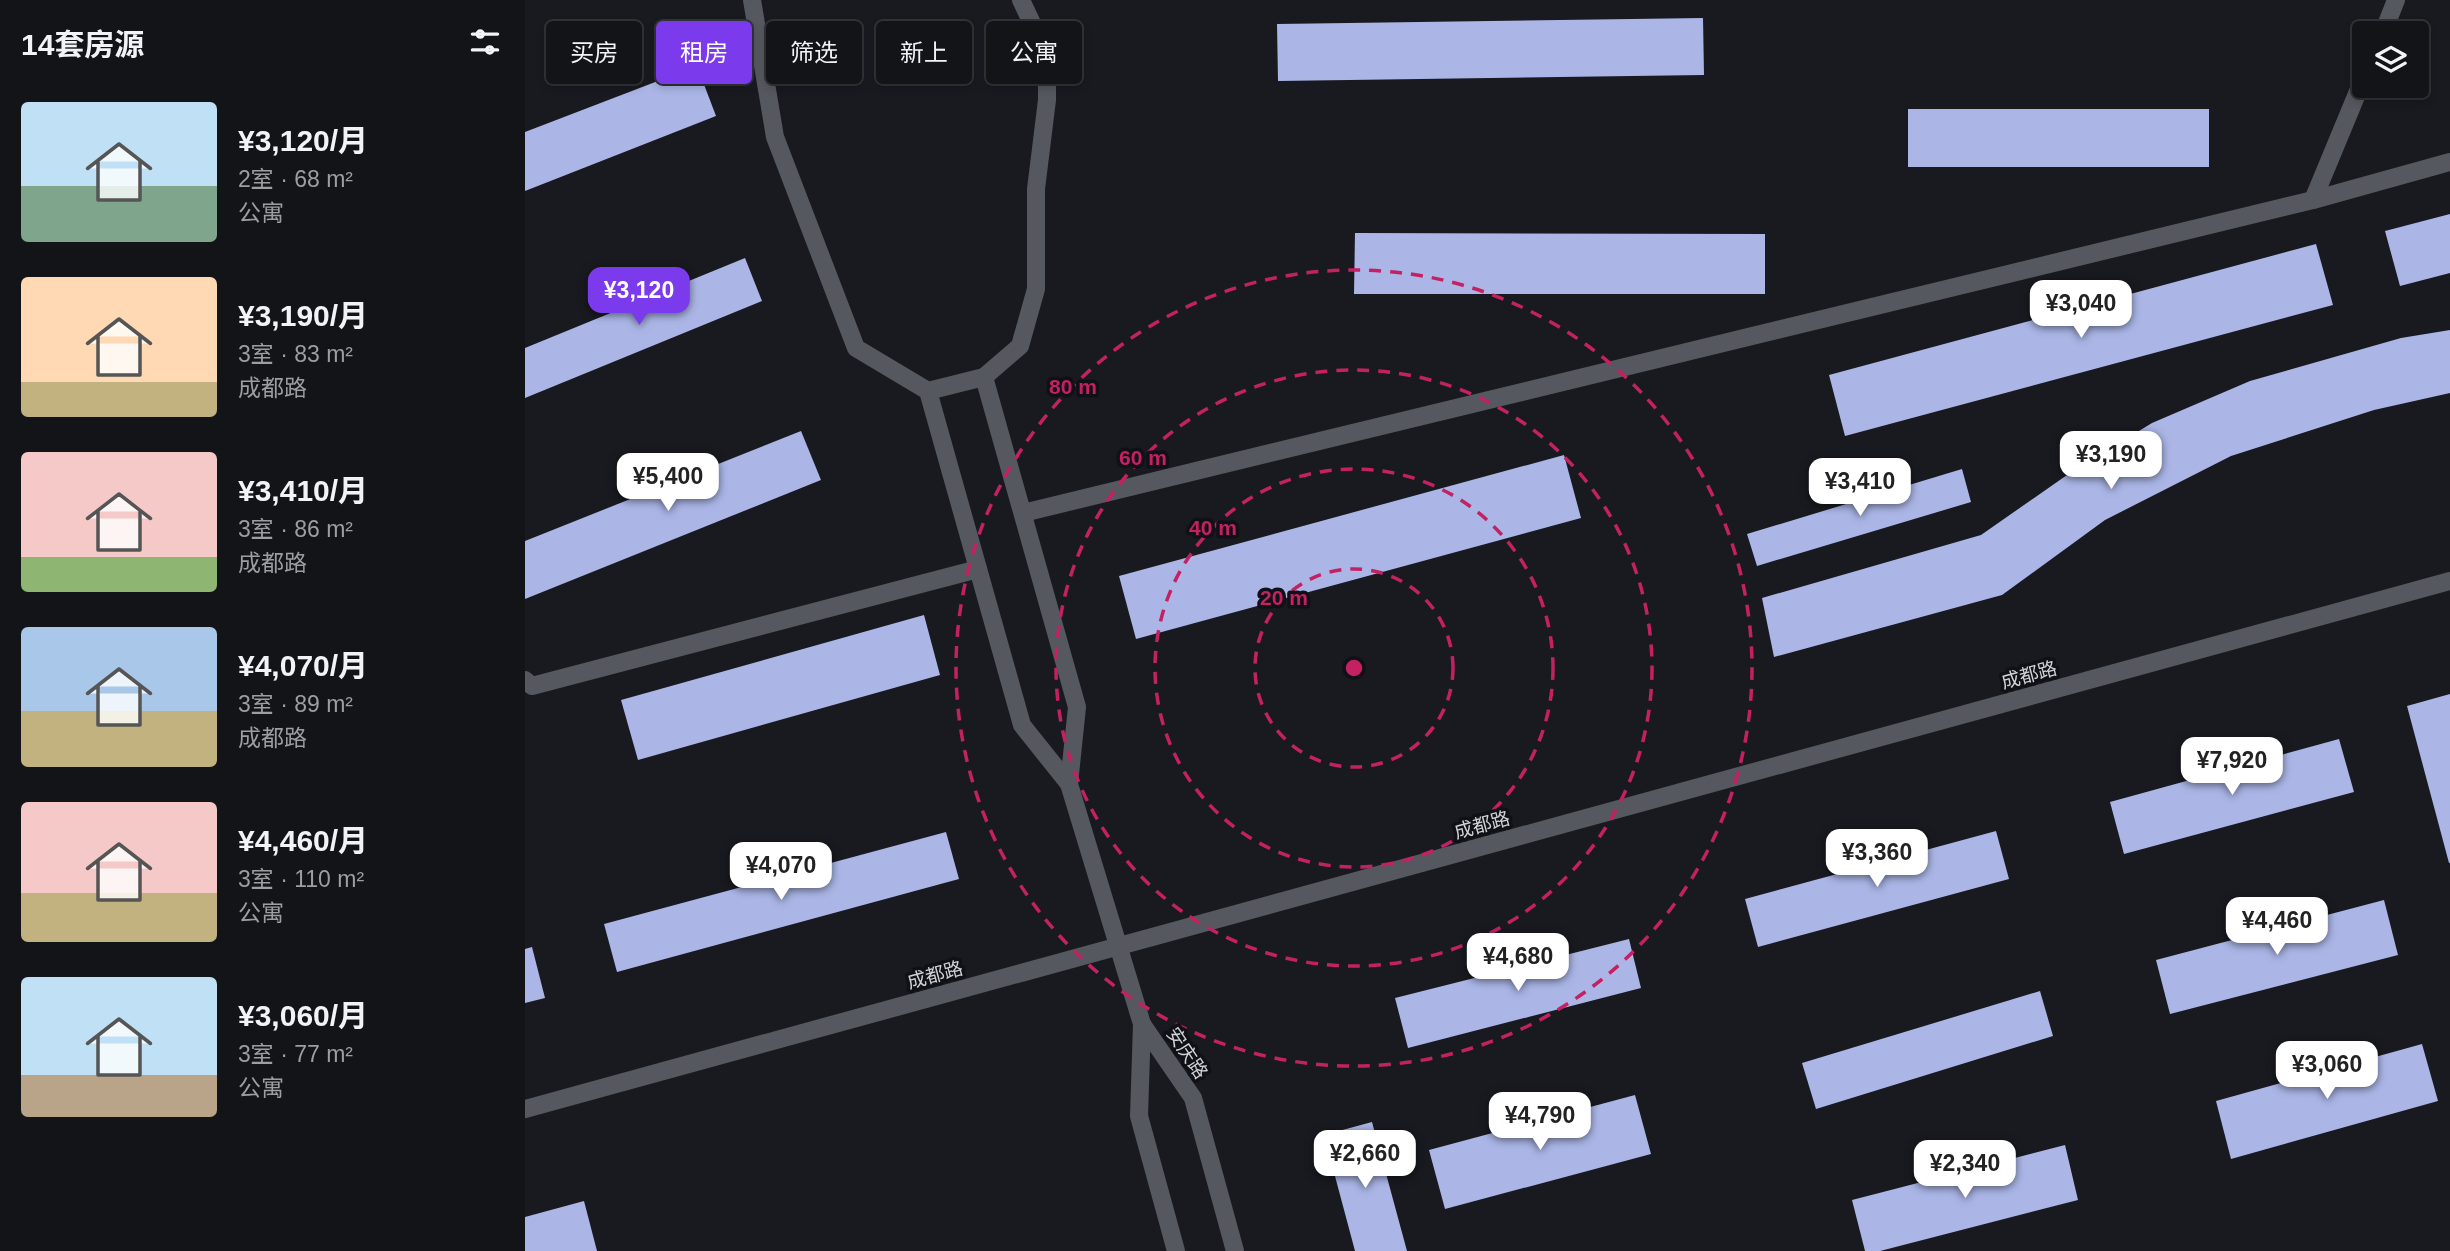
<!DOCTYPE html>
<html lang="zh">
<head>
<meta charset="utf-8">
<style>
  :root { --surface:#131418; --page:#1c1d21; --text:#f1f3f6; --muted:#9d9ea2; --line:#323337; --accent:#7c3aed }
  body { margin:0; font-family:Arial,"Noto Sans SC",sans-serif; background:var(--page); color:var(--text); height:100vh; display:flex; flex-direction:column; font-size:26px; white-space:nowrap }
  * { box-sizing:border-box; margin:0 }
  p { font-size:23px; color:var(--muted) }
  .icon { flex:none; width:38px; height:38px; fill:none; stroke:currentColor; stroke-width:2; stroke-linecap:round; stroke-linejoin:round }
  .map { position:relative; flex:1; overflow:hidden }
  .panel { display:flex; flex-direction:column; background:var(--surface); width:525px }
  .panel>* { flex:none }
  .banner { position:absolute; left:21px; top:21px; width:665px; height:63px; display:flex; gap:14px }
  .fabs { position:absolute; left:1827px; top:21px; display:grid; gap:14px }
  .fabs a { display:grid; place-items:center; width:77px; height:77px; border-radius:7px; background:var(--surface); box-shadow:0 4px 10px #0003,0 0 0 2px var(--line); font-size:35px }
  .price { position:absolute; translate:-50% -60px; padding:0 16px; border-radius:14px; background:#fff; color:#222; font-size:23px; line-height:46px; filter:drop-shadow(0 2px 4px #0008) }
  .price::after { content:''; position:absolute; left:50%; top:42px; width:21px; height:16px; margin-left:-10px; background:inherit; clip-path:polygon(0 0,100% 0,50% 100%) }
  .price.selected { background:var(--accent); color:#fff }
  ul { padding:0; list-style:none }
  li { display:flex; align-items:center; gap:21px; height:175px; padding:0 21px }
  li span { display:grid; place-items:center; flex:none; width:196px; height:140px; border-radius:7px; color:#555 }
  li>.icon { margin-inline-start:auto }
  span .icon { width:84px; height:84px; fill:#fffc; stroke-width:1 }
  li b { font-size:30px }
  h2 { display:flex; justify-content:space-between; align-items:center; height:84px; padding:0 21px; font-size:30px }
  .pill { padding:0 24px; border-radius:7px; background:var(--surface); box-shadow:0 4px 10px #0003,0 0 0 2px var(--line); font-size:24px; line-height:63px }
  .pill.selected { background:var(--accent); color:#fff }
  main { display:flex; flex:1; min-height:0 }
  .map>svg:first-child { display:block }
  .building { fill:#abb6e7 }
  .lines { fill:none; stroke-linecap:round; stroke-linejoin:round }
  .minor { stroke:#56585f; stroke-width:18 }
  .ring { fill:none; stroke:#c32161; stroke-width:3.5; stroke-dasharray:12 9 }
  .labels { text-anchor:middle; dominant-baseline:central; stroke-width:7; stroke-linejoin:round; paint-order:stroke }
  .street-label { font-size:19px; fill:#d1d2d6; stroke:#101117 }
  .centre { fill:#c32161; stroke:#101117; stroke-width:3.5 }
  .ring-label { font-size:21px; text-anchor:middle; font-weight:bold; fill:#c32161; stroke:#101117; stroke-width:7; stroke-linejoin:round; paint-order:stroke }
</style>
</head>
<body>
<main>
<section class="panel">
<h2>14套房源<svg class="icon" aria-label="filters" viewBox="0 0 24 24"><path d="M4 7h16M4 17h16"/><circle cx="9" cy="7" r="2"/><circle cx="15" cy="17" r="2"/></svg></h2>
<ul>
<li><span style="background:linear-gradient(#bfe0f5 60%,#7fa58c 0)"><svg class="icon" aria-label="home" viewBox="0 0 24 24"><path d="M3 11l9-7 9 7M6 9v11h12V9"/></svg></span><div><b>¥3,120/月</b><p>2室 · 68 m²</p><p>公寓</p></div></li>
<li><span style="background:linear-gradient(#ffd9b3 75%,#c2b280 0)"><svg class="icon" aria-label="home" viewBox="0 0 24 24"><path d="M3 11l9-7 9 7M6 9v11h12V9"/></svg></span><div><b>¥3,190/月</b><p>3室 · 83 m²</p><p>成都路</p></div></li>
<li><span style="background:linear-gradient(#f6c9c9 75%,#8fb573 0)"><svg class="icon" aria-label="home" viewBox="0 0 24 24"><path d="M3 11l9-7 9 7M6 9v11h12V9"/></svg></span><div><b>¥3,410/月</b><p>3室 · 86 m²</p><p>成都路</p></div></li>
<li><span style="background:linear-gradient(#a9c7e8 60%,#c2b280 0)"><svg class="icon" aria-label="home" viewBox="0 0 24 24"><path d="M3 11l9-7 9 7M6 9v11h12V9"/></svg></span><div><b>¥4,070/月</b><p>3室 · 89 m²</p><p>成都路</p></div></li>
<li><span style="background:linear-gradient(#f6c9c9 65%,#c2b280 0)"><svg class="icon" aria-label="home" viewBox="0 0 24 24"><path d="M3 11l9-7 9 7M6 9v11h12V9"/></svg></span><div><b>¥4,460/月</b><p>3室 · 110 m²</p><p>公寓</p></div></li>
<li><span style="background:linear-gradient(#bfe0f5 70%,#b9a48a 0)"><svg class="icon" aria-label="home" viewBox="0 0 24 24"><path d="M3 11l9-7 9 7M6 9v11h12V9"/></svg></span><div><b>¥3,060/月</b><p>3室 · 77 m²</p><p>公寓</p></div></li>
</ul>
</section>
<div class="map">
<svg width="1925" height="1251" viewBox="0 0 1925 1251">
  <rect width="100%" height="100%" fill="#191a20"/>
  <g class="building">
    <path d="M1178,18l1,57 -426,6 -1,-57z"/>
    <path d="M172,66l19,50 -191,75v-59z"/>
    <rect x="1383" y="109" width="301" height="58"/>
    <path d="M1925,214v59l-50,13 -15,-55z"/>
    <path d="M830,233l410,1v60h-411z"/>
    <path d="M1791,244l17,61 -488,131 -16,-61z"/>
    <path d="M220,258l17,43 -237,97v-50z"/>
    <path d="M1925,330v63l-76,17 -143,46 -126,64 -103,75 -228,62 -12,-59 219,-63 86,-60 85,-52 98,-42 151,-43z"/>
    <path d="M276,431l20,49 -296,119v-58z"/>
    <path d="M1039,455l17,63 -445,121 -17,-63z"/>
    <path d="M1437,469l9,33 -214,64 -10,-32z"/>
    <path d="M399,615l16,60 -302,85 -17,-60z"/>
    <path d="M1925,694v169h-1l-42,-157z"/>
    <path d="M1814,739l15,53 -230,62 -14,-52z"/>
    <path d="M1471,831l13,48 -251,68 -13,-48z"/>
    <path d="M421,832l13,47 -342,93 -13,-48z"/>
    <path d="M1859,900l14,55 -228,59 -14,-54z"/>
    <path d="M1104,939l12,49 -233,60 -13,-50z"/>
    <path d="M7,947l13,51 -20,5v-54z"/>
    <path d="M1515,991l13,45 -237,73 -14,-46z"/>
    <path d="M1897,1044l16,57 -207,58 -15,-58z"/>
    <path d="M1110,1095l16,59 -206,55 -16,-59z"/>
    <path d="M847,1122l35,129h-52l-31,-116z"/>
    <path d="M1540,1145l13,55 -198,51h-15l-13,-51z"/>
    <path d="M59,1201l13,50h-72v-34z"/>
  </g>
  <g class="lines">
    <g class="minor">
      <path d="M227,0l23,137 81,211 72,43 94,334 47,59 73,240 51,74 42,153"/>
      <path d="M1858,33l13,-33"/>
      <path d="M1788,200l51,-123"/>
      <path d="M459,377l93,330 -8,77"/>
      <path d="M403,391l56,-14 36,-31 16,-57v-100l11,-89v-45l-26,-55"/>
      <path d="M498,513l1290,-313 137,-38"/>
      <path d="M0,680l7,6 446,-117"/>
      <path d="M617,1024l-3,92 37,135"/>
      <path d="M0,1109l1925,-528"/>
    </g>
  </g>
  <g class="ring">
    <circle cx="829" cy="668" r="99"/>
    <circle cx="829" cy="668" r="199"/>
    <circle cx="829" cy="668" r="298"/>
    <circle cx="829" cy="668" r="398"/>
  </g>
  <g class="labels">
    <g class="street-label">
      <text transform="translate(1504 675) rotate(-15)">成都路</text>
      <text transform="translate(957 825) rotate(-15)">成都路</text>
      <text transform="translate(410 975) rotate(-15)">成都路</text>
      <text transform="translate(662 1053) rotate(56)">安庆路</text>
    </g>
  </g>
  <circle cx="829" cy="668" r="10" class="centre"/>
  <g class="ring-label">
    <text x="548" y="394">80 m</text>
    <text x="618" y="465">60 m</text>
    <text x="688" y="535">40 m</text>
    <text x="759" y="605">20 m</text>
  </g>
</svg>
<div class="fabs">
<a><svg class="icon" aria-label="layers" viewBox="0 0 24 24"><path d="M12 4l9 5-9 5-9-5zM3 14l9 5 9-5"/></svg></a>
</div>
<b class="price selected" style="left:114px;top:327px">¥3,120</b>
<b class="price" style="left:1556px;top:340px">¥3,040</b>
<b class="price" style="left:1586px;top:491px">¥3,190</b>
<b class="price" style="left:143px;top:513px">¥5,400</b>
<b class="price" style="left:1335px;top:518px">¥3,410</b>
<b class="price" style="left:1707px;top:797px">¥7,920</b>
<b class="price" style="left:1352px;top:889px">¥3,360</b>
<b class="price" style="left:256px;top:902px">¥4,070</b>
<b class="price" style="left:1752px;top:957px">¥4,460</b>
<b class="price" style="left:993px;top:993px">¥4,680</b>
<b class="price" style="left:1802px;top:1101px">¥3,060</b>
<b class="price" style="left:1015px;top:1152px">¥4,790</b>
<b class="price" style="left:840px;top:1190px">¥2,660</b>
<b class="price" style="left:1440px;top:1200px">¥2,340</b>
<div class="banner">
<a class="pill">买房</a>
<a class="pill selected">租房</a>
<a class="pill">筛选</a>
<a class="pill">新上</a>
<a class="pill">公寓</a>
</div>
</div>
</main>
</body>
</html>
